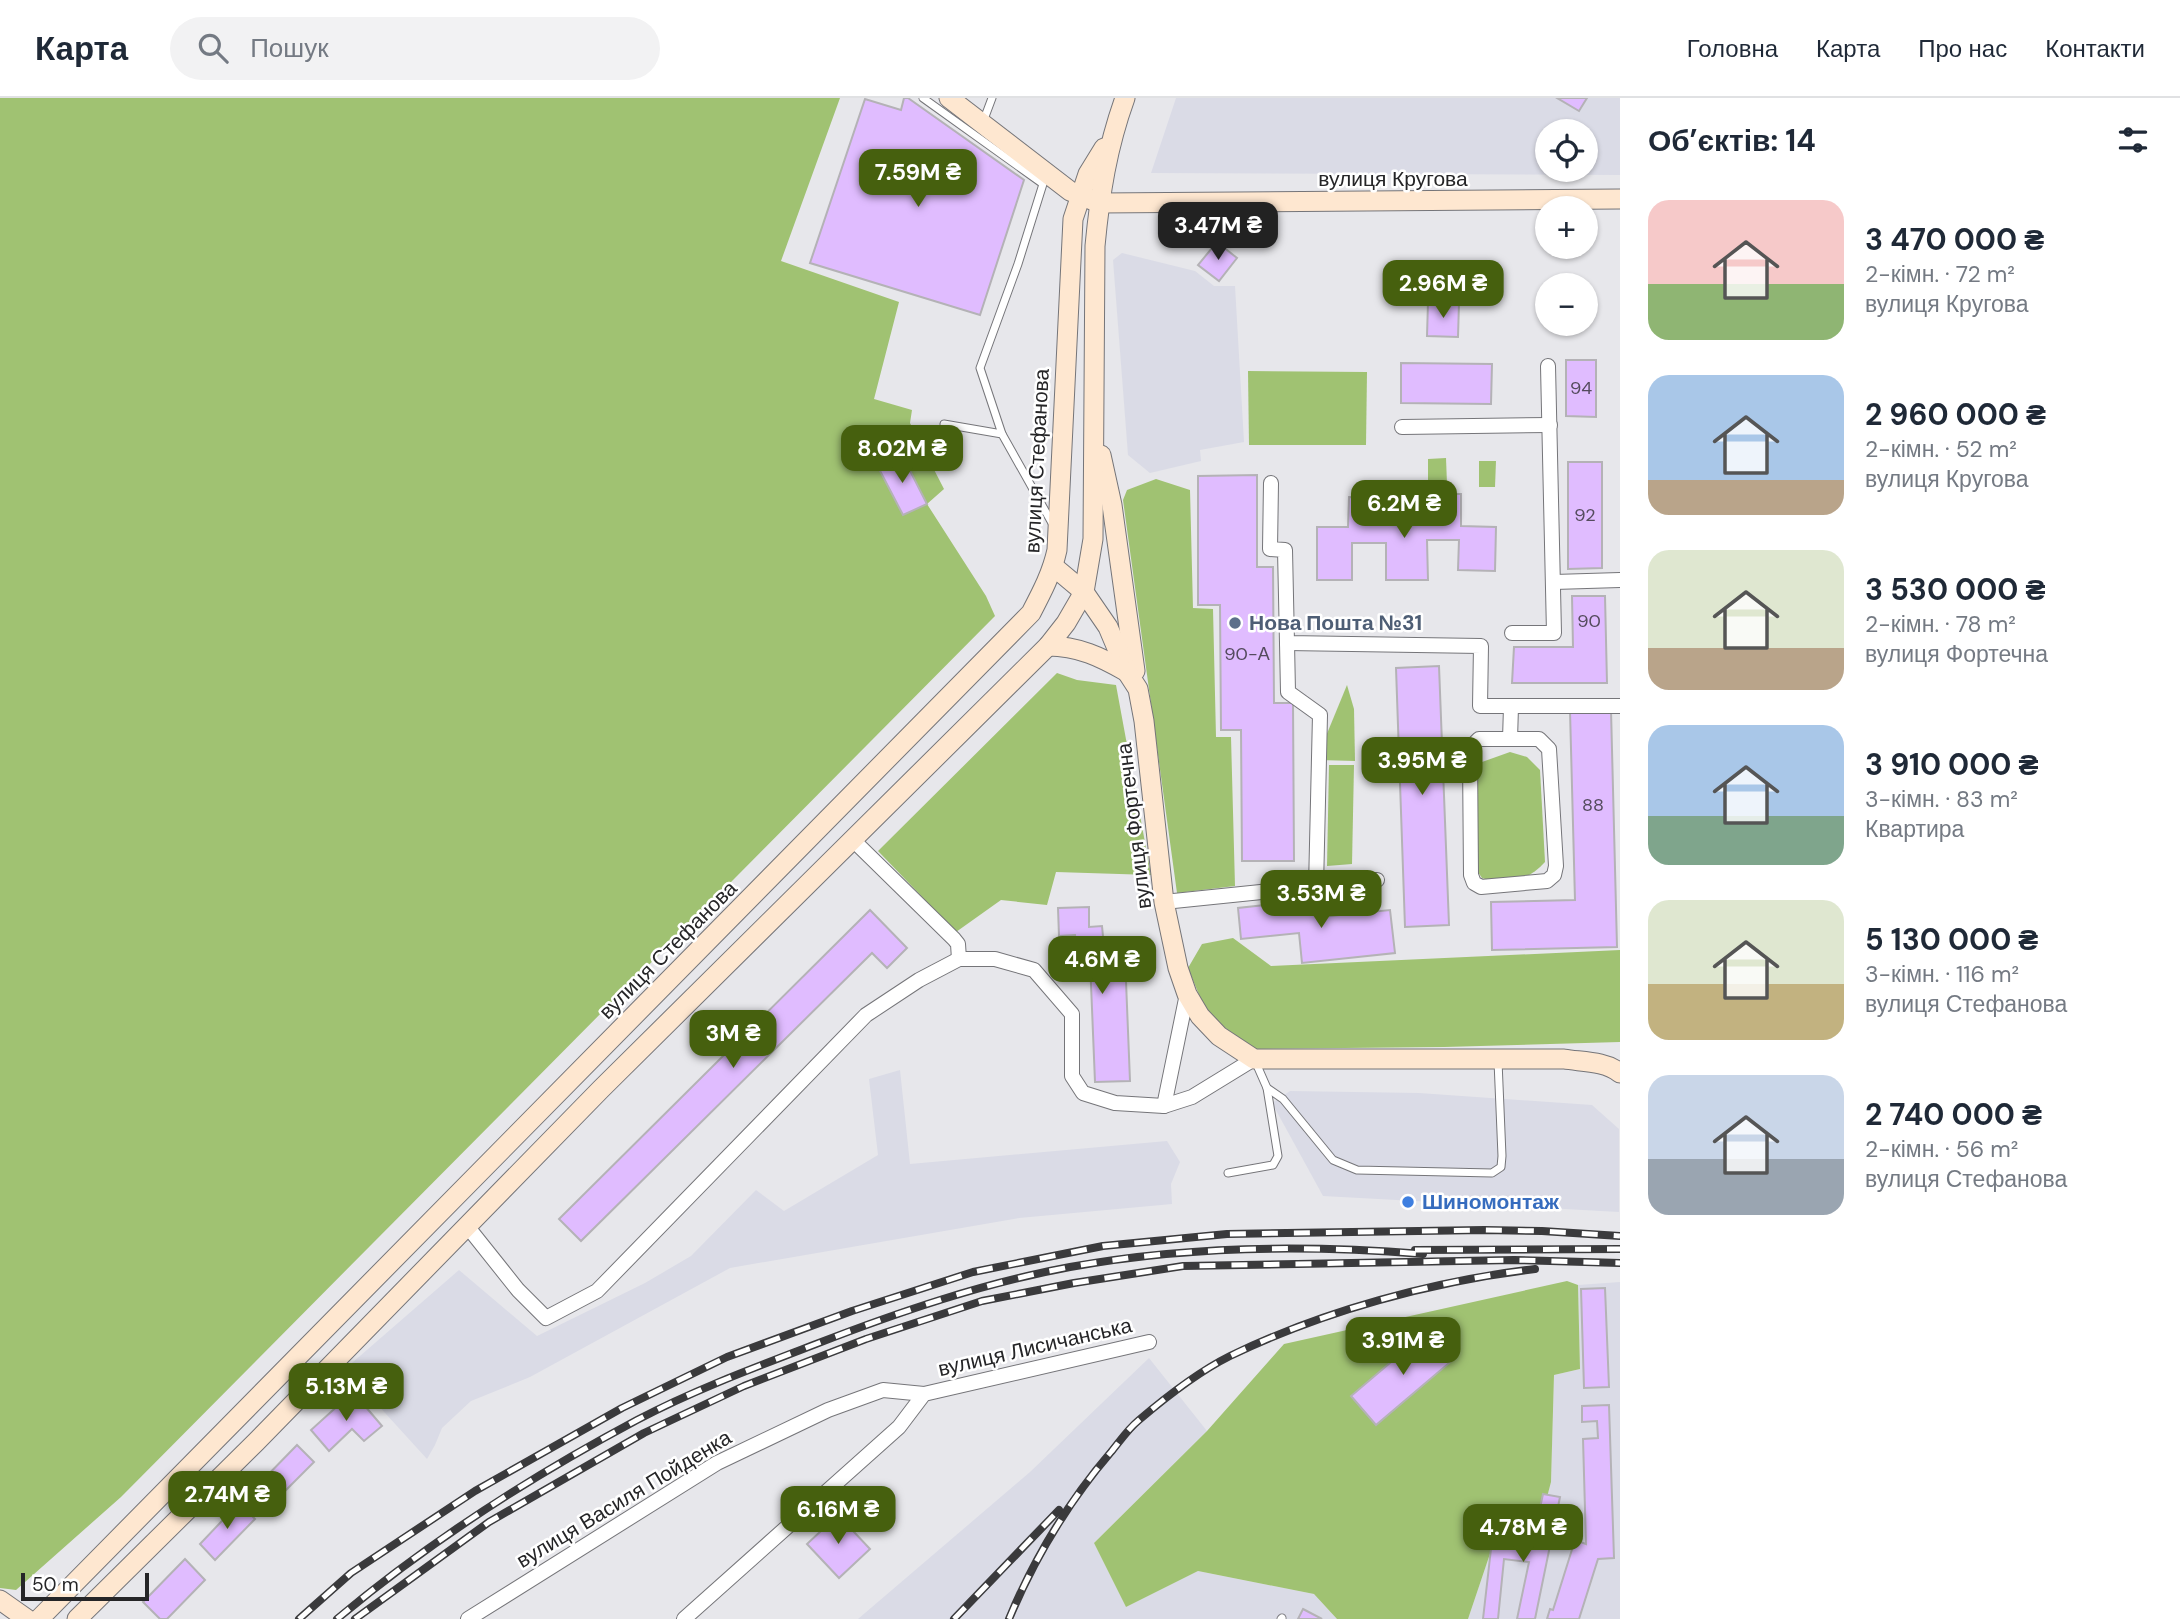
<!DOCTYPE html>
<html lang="uk">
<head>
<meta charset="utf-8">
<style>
  :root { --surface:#fff; --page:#f2f2f3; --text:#1f2937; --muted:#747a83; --line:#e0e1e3; --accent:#46600e }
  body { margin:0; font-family:"DM Sans",sans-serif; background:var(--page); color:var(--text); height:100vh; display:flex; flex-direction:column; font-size:26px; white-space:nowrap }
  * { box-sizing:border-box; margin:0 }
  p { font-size:23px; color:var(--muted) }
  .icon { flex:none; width:38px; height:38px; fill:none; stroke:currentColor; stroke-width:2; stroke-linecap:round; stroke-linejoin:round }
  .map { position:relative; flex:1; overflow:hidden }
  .sheet { display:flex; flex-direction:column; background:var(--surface); width:560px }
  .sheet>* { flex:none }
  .tools { position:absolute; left:1535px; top:21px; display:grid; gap:14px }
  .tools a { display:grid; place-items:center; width:63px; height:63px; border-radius:50%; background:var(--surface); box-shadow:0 2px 5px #0004; font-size:35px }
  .scale { position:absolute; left:21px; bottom:18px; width:128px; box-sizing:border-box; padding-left:7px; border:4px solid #252527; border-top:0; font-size:19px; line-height:24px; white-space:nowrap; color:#252527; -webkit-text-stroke:5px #fff; paint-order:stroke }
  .price { position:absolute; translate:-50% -60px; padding:0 16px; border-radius:14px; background:var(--accent); color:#fff; font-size:23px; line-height:46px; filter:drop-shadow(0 2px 4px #0008) }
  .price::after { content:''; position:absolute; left:50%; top:42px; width:21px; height:16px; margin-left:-10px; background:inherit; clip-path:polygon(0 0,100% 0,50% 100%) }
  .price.current { background:#222; color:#fff }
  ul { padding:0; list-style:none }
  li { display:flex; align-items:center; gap:21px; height:175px; padding:0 28px }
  li span { display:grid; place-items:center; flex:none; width:196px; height:140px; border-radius:21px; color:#555 }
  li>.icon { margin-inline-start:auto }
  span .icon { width:84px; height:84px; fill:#fffc; stroke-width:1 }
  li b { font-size:30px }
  h2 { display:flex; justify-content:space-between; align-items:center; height:84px; padding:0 28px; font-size:30px }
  header { display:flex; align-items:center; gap:42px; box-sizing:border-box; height:98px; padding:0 35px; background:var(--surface); border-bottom:2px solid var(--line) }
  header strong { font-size:33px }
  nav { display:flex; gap:38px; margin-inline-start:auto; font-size:24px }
  .search { width:490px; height:63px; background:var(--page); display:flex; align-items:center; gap:18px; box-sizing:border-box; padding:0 24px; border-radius:38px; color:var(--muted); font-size:26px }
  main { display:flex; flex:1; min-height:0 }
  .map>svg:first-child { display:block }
  .built { fill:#dadbe6; fill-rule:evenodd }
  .green { fill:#a0c272 }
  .building { fill:#e0bcff; stroke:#b4b2b6; stroke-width:2 }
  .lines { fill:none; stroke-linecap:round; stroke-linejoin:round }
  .lane-casing { stroke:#757579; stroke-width:9 }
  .street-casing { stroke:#757579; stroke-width:16 }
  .secondary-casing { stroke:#757579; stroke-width:21 }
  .lane { stroke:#fff; stroke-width:7 }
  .street { stroke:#fff; stroke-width:14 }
  .secondary { stroke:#fee7d0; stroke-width:19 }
  .rail-casing { stroke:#3a3a3c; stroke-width:8 }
  .rail { stroke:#fff; stroke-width:5; stroke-dasharray:16; stroke-linecap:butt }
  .service-dot { fill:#5c6f8a; stroke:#fff; stroke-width:2.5 }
  .shop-dot { fill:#3f7fe0; stroke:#fff; stroke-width:2.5 }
  .labels { text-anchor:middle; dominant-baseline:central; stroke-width:5; stroke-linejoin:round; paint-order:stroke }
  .number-label { font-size:18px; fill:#544b5d }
  .street-label { font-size:21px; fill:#252527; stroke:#fff }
  .service-label { font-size:21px; font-weight:bold; fill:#4e5e75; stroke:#fff; text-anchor:start }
  .shop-label { font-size:21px; font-weight:bold; fill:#366cbe; stroke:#fff; text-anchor:start }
</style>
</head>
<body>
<header>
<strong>Карта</strong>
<div class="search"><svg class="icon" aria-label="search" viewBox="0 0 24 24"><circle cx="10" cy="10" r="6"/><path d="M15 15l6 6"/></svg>Пошук</div>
<nav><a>Головна</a><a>Карта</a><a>Про нас</a><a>Контакти</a></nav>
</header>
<main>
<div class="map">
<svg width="1620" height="1521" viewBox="0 0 1620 1521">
  <rect width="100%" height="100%" fill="#e7e7eb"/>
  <g class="built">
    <path d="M1176,0h444v77l-469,-2zM1547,33h39v39h-39z"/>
    <path d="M1122,155l73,18 19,15h21l9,156 -44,8 1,11 -51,12 -22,-18 -15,-195z"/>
    <path d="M900,972l10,94 257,-23 13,21 -9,22 1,20 -153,14 -289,50 -200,109 -59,24 -29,27 -7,17 -8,14 -82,-90 114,-99 78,66 108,-53 46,-27 65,-66 28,21 94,-56 -9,-76z"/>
    <path d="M1290,993l129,2 173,12 27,24v83l-296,-16 -51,-93z"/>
    <path d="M1620,1184v337h-152l29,-86 39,2 15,-53 3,-107 26,-6 -2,-84z"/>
    <path d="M1149,1260l58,73 -113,112 32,64 72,-36 116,23 23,25h-479l172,-147z"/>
  </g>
  <g class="green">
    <path d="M0,0h840l-59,163 118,41 -25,97 38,11 -2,13 34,66 -17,15 59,92 9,20 -874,881 -105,93 -16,-2z"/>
    <path d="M1248,273l119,1 -1,73h-117z"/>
    <path d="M1446,360l1,26 -19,1v-26z"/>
    <path d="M1479,363h17l-1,26h-16z"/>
    <path d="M1156,381l34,11 3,118 20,1 3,128h15l4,149 -58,7 -54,-393 4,-10z"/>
    <path d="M1057,575l20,7 39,5 35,190 -95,-3 -9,33 -46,-5 -45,32 -78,-81z"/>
    <path d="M1347,587l7,24 1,52 -36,-1v-7z"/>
    <path d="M1510,654l17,5 13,13 5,92c-17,19 -39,25 -63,16l-9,-13v-75l9,-28z"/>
    <path d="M1329,667h25l-2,99 -25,2z"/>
    <path d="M1233,840l38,28 349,-16v92l-176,5 -191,2 -46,-35 -19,-46 14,-24z"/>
    <path d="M1567,1183l11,4 2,84 -26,6 -3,107 -14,53 -40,-2 -29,86h-131l-23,-25 -116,-23 -72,36 -32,-64 113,-112 77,-87z"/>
  </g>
  <g class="building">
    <path d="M904,0h4l116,82 -44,135 -170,-52 55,-164 36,11z"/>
    <path d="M1557,0h30l-8,13z"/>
    <path d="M1217,144l20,16 -18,23 -21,-16z"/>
    <path d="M1428,204l31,1 -1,34 -31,-1z"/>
    <path d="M1566,262h30v57l-30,-1z"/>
    <path d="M1401,265l91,1 -1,40 -90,-1z"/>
    <path d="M902,357l25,49 -24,11 -26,-50z"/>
    <path d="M1568,364h34v106l-34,1z"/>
    <path d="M1257,377v92h16l1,136h19l1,158h-52l-1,-131h-20l-1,-125h-22v-129z"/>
    <path d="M1426,396h35v32l35,1 -1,44 -37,-1 1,-30h-32l1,40h-42v-37h-34v37h-35v-53h31l1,-30 38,1v27h40z"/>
    <path d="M1572,498h33l2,87h-95l2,-36h59z"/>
    <path d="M1439,568l10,259 -44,2 -9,-259z"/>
    <path d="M1611,612l6,237 -125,3 -1,-48 84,-2 -5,-189z"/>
    <path d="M1319,801l2,18 69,-7 5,43 -93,10 -3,-30 -58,6 -3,-31z"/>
    <path d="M1089,809v20l13,-1 3,31 20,-1 5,125 -35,1 -5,-122 -12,1 -3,-26 -16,1 -1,-28z"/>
    <path d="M870,812l37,38 -20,20 -15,-15 -291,288 -22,-22z"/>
    <path d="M1605,1190l4,99 -25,1 -3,-99z"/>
    <path d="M1430,1231l25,29 -79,67 -25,-29z"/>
    <path d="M353,1294l29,34 -18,15 -12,-12 -23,22 -18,-21z"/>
    <path d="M1609,1307l5,153 -16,1 -19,60h-32l3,-10 3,1 22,-70 11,4 -3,-105 15,-1 -1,-17 -15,1v-16z"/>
    <path d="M297,1347l17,17 -39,39 -17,-16z"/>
    <path d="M1543,1396l17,3 -25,122h-18l12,-57 -25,-3 -6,60h-15l9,-79 40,5z"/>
    <path d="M239,1405l16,16 -40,41 -15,-16z"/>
    <path d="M838,1417l32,34 -31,29 -32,-34z"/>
    <path d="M185,1461l20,21 -38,39h-7l-17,-17z"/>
    <path d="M1303,1511l19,10h-24z"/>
  </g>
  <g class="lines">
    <defs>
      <g id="lane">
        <path d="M923,0l120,86 -25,80 -38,104 22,66"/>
        <path d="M983,24l9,-24"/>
        <path d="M944,326l58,10 50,89"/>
        <path d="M1256,965l11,25 16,11 50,61 24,10 135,3 9,-6 1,-11 -4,-95"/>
        <path d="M1228,1075l45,-8 5,-9 -11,-68"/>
        <path d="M1281,1521l1,-1"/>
      </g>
      <g id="street">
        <path d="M1402,329l148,-2"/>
        <path d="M1271,385l-1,66 15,1 2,93 194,3 -1,60h140"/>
        <path d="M1554,484l66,-2"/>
        <path d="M1512,535h42l-6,-267"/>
        <path d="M1287,545l1,49 32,23 -4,172"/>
        <path d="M1510,641h-31l-7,7 -2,11 1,118 3,8 7,4 66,-6 7,-6 2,-9 -7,-117 -10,-10h-29l1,-32"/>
        <path d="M852,741l102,100 4,5 1,15"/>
        <path d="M1164,804l213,-22"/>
        <path d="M1164,1008l23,-112"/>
        <path d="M467,1128l51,64 28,28 51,-27 269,-276 53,-35 40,-21h36l39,11 38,44v62l11,17 32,10 49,3 28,-9 62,-38"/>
        <path d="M468,1521l249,-156 111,-53 55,-20 41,4"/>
        <path d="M684,1521l215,-192 25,-33 225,-52"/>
      </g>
      <g id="secondary">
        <path d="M949,0l121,93 29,12 521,-4"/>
        <path d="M1101,357l11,50 23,166"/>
        <path d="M1053,468l31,26 24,35 19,45 11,17 6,32 20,181 14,66 9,26 13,22 19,20 35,23h310c18,3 41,2 56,14"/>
        <path d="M1048,548c30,0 53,11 79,26"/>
        <path d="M0,1502l27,19"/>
        <path d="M39,1521l992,-1006c11,-21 21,-40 26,-63l16,-331 15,-45 16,-26"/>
        <path d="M77,1521l179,-177 345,-353 447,-443 18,-23 18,-31 9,-53 2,-293c5,-53 12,-98 30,-148"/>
      </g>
    </defs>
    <use href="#lane" class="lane-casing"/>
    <use href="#street" class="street-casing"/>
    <use href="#secondary" class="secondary-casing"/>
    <use href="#lane" class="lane"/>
    <use href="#street" class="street"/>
    <use href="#secondary" class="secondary"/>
    <defs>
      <g id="rail">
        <path d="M1415,1152l205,-1"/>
        <path d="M299,1521l52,-46 124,-82 147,-83 105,-51 125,-46 121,-39 130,-26 124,-12 257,-4 58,1 78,5"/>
        <path d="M337,1521c92,-77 193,-142 300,-199 57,-30 119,-53 179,-76 83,-32 167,-61 254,-77 114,-21 238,-22 353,-13"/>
        <path d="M355,1521l134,-97 155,-89 100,-47 122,-47 116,-38 92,-18 109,-17 331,-6 106,3"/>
        <path d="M954,1521l105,-109"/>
        <path d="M1009,1521c25,-60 60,-118 102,-167 9,-11 17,-23 28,-32 27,-23 59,-48 91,-64 93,-45 203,-75 305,-87"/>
      </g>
    </defs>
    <use href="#rail" class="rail-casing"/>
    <use href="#rail" class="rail"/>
  </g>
  <circle class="service-dot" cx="1235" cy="525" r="7"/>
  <circle class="shop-dot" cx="1408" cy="1104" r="7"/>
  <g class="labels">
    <g class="number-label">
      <text x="1581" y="290">94</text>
      <text x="1585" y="417">92</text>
      <text x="1589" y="523">90</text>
      <text x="1247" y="556">90-А</text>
      <text x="1593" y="707">88</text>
    </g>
    <g class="street-label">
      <text x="1393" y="81">вулиця Кругова</text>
      <text transform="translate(1037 363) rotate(-87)">вулиця Стефанова</text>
      <text transform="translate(1134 728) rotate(-97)">вулиця Фортечна</text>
      <text transform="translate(668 852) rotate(-45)">вулиця Стефанова</text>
      <text transform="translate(1035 1249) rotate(-13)">вулиця Лисичанська</text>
      <text transform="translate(624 1401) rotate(-31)">вулиця Василя Пойденка</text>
    </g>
    <g class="service-label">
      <text x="1249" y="525">Нова Пошта №31</text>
    </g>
    <g class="shop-label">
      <text x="1422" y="1104">Шиномонтаж</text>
    </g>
  </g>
</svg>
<div class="tools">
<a><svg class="icon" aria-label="locate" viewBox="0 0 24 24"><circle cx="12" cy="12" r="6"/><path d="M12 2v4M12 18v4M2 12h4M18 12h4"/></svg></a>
<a>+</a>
<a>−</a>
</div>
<div class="scale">50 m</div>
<b class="price" style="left:918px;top:111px">7.59M ₴</b>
<b class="price current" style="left:1218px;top:164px">3.47M ₴</b>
<b class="price" style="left:1443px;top:222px">2.96M ₴</b>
<b class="price" style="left:902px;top:387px">8.02M ₴</b>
<b class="price" style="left:1404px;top:442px">6.2M ₴</b>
<b class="price" style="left:1422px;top:699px">3.95M ₴</b>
<b class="price" style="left:1321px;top:832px">3.53M ₴</b>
<b class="price" style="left:1102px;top:898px">4.6M ₴</b>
<b class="price" style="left:733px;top:972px">3M ₴</b>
<b class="price" style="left:1403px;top:1279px">3.91M ₴</b>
<b class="price" style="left:346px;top:1325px">5.13M ₴</b>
<b class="price" style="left:227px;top:1433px">2.74M ₴</b>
<b class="price" style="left:838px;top:1448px">6.16M ₴</b>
<b class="price" style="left:1523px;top:1466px">4.78M ₴</b>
</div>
<section class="sheet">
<h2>Об’єктів: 14<svg class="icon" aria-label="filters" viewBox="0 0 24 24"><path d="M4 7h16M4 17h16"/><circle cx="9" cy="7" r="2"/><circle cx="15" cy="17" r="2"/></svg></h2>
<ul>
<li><span style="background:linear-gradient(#f6c9c9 60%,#8fb573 0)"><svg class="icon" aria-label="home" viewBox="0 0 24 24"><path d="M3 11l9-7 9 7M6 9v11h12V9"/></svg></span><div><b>3 470 000 ₴</b><p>2-кімн. · 72 m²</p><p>вулиця Кругова</p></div></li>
<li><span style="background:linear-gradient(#a9c7e8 75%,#b9a48a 0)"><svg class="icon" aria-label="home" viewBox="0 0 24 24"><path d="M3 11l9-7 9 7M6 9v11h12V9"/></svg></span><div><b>2 960 000 ₴</b><p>2-кімн. · 52 m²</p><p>вулиця Кругова</p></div></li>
<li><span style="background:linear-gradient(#dfe7d0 70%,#b9a48a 0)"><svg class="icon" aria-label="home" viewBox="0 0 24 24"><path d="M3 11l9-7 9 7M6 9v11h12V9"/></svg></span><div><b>3 530 000 ₴</b><p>2-кімн. · 78 m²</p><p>вулиця Фортечна</p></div></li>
<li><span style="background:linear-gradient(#a9c7e8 65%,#7fa58c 0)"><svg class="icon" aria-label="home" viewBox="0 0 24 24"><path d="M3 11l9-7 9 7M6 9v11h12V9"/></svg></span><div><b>3 910 000 ₴</b><p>3-кімн. · 83 m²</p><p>Квартира</p></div></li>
<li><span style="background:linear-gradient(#dfe7d0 60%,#c2b280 0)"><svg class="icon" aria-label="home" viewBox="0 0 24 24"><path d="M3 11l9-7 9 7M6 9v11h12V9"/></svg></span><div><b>5 130 000 ₴</b><p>3-кімн. · 116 m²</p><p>вулиця Стефанова</p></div></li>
<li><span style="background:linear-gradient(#c9d6e8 60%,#9aa5b1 0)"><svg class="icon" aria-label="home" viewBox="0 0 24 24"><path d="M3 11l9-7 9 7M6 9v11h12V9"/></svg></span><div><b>2 740 000 ₴</b><p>2-кімн. · 56 m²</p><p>вулиця Стефанова</p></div></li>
</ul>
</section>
</main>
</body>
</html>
